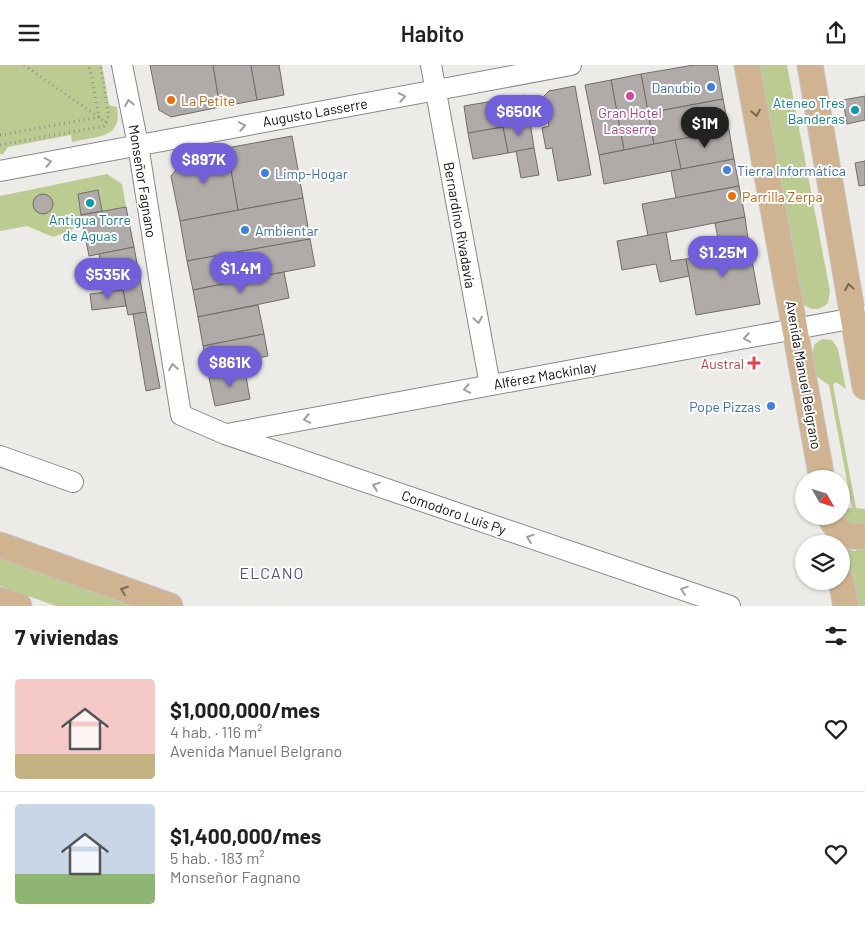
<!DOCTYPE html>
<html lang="es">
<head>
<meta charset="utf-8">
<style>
  :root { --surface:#fff; --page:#f2f2f2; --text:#202124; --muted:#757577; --line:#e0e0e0; --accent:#725fda }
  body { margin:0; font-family:Barlow,sans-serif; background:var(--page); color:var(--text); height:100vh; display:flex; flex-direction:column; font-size:19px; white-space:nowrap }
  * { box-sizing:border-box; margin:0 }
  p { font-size:16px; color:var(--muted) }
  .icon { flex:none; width:28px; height:28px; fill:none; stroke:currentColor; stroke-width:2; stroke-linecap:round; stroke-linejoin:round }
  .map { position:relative; height:541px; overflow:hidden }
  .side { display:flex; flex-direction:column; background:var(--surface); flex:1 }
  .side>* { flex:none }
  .needle { width:32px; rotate:129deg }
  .buttons { position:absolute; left:795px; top:405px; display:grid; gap:10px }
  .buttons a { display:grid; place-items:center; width:55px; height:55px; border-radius:50%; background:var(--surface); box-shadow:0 1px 4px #0004; font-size:25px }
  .price { position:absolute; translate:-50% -42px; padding:0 11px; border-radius:18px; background:var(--accent); color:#fff; font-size:16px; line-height:32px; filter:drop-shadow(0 1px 2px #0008) }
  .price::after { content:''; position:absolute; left:50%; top:30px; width:15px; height:11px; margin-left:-8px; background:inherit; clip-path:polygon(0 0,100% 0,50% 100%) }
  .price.selected { background:#222; color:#fff }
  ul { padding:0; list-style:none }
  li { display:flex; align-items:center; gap:15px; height:125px; padding:0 15px }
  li+li { border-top:1px solid var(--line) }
  li span { display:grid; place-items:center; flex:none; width:140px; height:100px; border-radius:5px; color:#555 }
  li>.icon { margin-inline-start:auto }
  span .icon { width:60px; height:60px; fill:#fffc; stroke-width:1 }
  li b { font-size:21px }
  h2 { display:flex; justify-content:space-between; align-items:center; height:60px; padding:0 15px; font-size:21px }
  header { display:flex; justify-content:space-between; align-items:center; height:65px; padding:0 15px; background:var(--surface); font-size:22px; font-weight:600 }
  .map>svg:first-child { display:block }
  .green { fill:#bccb92 }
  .building { fill:#b0aba9; stroke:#716d6b }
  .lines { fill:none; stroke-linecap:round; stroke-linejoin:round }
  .minor-casing { stroke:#8a8985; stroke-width:22 }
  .major-casing { stroke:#c5c5c5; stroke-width:27 }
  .path { stroke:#93928f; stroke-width:3; stroke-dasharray:1 4; stroke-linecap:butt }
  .minor { stroke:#fff; stroke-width:20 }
  .major { stroke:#d0b391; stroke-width:25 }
  .oneway { stroke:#9f9f9e }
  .oneway2 { stroke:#796955 }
  .shop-dot { fill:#3f7fe0; stroke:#fff; stroke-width:2 }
  .hotel-dot { fill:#d1479c; stroke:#fff; stroke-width:2 }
  .food-dot { fill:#e8710a; stroke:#fff; stroke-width:2 }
  .culture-dot { fill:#0f9aa8; stroke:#fff; stroke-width:2 }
  .health-dot { fill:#e0444e; stroke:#fff; stroke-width:2 }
  .labels { text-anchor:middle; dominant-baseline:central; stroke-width:4; stroke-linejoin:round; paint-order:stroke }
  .shop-label { font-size:14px; fill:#366cbe; stroke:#fff; text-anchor:start }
  .food-label { font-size:14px; fill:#c56008; stroke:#fff; text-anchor:start }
  .culture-label { font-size:14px; fill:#0d838f; stroke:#fff; text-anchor:end }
  .street-label { font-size:14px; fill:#0e0e0c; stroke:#fff }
  .hotel-label { font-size:14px; fill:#b23c85; stroke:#fff }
  .health-label { font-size:14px; fill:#be3a42; stroke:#fff; text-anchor:end }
  .quarter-label { font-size:16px; letter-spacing:1px; fill:#544e8c; stroke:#fff }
</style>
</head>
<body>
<header><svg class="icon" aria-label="menu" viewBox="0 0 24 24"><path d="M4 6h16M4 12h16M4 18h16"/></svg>Habito<svg class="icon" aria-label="share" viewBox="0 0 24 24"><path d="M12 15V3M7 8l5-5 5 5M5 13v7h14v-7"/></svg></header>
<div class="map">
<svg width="865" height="541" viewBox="0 0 865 541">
  <rect width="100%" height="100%" fill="#edebe7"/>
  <g class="green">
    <path d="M0,0h102l7,40 8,2c6,32 -20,29 -45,35l-1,-7 -63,12 -5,7h-3z"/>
    <path d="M756,0h31l43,226 -2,12c-9,8 -18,8 -26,0z"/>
    <path d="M107,109l15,10 4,23 -24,4 -4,-21 -20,4 3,21 -9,15 -19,7 -26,-11 -27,5v-35z"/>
    <path d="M822,274l10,1 6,9 8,40 -10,-7 -3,3 23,123 9,1v15l-12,5 -12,-15v-5l11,-1 -23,-123 -13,-9 -4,-21 2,-10z"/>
    <path d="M845,483l9,3 11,-3v58h-8z"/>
    <path d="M0,487l138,54h-82l-56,-20z"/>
  </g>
  <g class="building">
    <path d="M150,0h63l7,42 -49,10 -12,-7z"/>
    <path d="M213,0h38l6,35 -37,7z"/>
    <path d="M251,0h28l5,30 -27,5z"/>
    <path d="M694,0h23l6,34 -75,14 -7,-39z"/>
    <path d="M641,9l13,70 -30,6 -13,-70z"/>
    <path d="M611,15l13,70 -25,5 -14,-70z"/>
    <path d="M575,21l16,89 -33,6 -6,-33 -6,1 -4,-21 7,-2 -3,-17 -4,1 -2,-10 9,-9z"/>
    <path d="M525,30l5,27 -27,5 -4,-27z"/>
    <path d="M865,31v24l-18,4 -4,-24z"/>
    <path d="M723,34l6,31 -75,14 -6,-31z"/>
    <path d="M499,35l4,27 -35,6 -4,-27z"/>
    <path d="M530,57l4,26 -26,5 -5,-26z"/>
    <path d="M503,62l5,26 -35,6 -5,-26z"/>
    <path d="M729,65l5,29 -53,10 -6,-29z"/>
    <path d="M292,71l11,62 -65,12 -11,-62z"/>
    <path d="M675,75l6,29 -77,15 -5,-29z"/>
    <path d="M227,83l11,62 -58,11 -9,-45 17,-21z"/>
    <path d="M534,83l5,27 -18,3 -5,-27z"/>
    <path d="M734,94l5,27 -63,12 -5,-27z"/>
    <path d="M865,96v24l-6,1 -4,-23z"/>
    <path d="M739,121l6,31 -97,19 -6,-32z"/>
    <path d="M98,125l4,21 -21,4 -3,-21z"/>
    <circle cx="43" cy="139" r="10"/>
    <path d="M303,133l7,41 -123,22 -7,-40z"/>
    <path d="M126,142l8,40 -45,9 -8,-41z"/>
    <path d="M745,152l3,22 -29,5 -4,-21z"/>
    <path d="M666,167l5,29 15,-2 3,17 -29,6 -4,-18 -34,6 -5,-29z"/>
    <path d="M310,174l5,27 -68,13 -5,-28z"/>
    <path d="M748,174l12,65 -64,11 -10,-56 12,-2 -1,-8z"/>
    <path d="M134,182l12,65 -18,3 -7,-37 -17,3 -5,-27z"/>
    <path d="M242,186l5,28 -54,11 -6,-29z"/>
    <path d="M284,207l5,26 -91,19 -5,-27z"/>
    <path d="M123,225l3,16 -34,4 -2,-16z"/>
    <path d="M258,240l6,29 -61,12 -5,-29z"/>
    <path d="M146,247l14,76 -14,3 -13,-77z"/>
    <path d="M264,269l4,22 -61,13 -4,-23z"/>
    <path d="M245,306l5,28 -35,7 -6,-28z"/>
  </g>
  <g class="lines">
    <defs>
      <g id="minor">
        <path d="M122,0l16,80 43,270 44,19 505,172"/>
        <path d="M431,0l59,320"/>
        <path d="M0,106l571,-106"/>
        <path d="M227,369l638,-118"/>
        <path d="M0,391l73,26"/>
      </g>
      <g id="major">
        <path d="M747,0l75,414"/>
        <path d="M810,0l55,322"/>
        <path d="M829,451c8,15 19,24 36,19"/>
        <path d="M0,480l170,61"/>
        <path d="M841,516l5,25"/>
        <path d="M0,535l19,6"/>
      </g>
    </defs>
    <use href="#minor" class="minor-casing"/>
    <use href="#major" class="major-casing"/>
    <g class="path">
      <path d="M24,0l83,58"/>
      <path d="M0,70l99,-18 -10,-52"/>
      <path d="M0,80l104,-19 5,-11 -9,-50"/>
    </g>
    <use href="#minor" class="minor"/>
    <use href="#major" class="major"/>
  </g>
  <defs><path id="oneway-chevron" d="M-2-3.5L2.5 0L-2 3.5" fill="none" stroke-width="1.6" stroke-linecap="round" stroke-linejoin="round" transform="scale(1.25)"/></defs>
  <g class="oneway">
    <use href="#oneway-chevron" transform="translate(402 32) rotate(-10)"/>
    <use href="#oneway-chevron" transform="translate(129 38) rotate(-101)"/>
    <use href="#oneway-chevron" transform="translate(242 61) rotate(-10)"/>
    <use href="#oneway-chevron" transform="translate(48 97) rotate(-11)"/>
    <use href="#oneway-chevron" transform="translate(478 255) rotate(80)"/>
    <use href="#oneway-chevron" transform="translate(747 273) rotate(170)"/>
    <use href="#oneway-chevron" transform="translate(173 302) rotate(-99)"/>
    <use href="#oneway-chevron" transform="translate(467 324) rotate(169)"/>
    <use href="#oneway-chevron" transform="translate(307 354) rotate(169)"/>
    <use href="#oneway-chevron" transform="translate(376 421) rotate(-161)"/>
    <use href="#oneway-chevron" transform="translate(530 473) rotate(-161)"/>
    <use href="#oneway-chevron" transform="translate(684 525) rotate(-161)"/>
  </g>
  <g class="oneway2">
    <use href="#oneway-chevron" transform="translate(756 48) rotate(80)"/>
    <use href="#oneway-chevron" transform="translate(849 222) rotate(-100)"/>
    <use href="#oneway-chevron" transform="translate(124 525) rotate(-160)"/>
  </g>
  <g class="shop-dot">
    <circle cx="711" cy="22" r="5"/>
    <circle cx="727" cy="105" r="5"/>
    <circle cx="265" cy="108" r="5"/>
    <circle cx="245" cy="165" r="5"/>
    <circle cx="771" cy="341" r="5"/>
  </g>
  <circle class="hotel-dot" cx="630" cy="31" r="5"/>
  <g class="food-dot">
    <circle cx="171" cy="35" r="5"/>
    <circle cx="732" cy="131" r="5"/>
  </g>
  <g class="culture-dot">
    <circle cx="855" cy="45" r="5"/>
    <circle cx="90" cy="138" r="5"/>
  </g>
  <path class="health-dot" d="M751.5 290.5h5v5h5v5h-5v5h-5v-5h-5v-5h5z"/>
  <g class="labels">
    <g class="shop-label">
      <text x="701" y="22" text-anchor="end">Danubio</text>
      <text x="737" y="105">Tierra Informática</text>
      <text x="275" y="108">Limp-Hogar</text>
      <text x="255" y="165">Ambientar</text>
      <text x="761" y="341" text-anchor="end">Pope Pizzas</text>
    </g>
    <g class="food-label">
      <text x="181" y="35">La Petite</text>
      <text x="742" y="131">Parrilla Zerpa</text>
    </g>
    <g class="culture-label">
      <text x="845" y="37">Ateneo Tres<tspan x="845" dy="16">Banderas</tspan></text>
      <text x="90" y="154" text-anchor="middle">Antigua Torre<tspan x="90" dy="16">de Aguas</tspan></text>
    </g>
    <g class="street-label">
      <text transform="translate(315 47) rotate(-10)">Augusto Lasserre</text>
      <text transform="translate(143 116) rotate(81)">Monseñor Fagnano</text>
      <text transform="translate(460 160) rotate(80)">Bernardino Rivadavia</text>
      <text transform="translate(545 310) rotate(-10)">Alférez Mackinlay</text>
      <text transform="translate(804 310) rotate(80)">Avenida Manuel Belgrano</text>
      <text transform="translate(454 447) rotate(19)">Comodoro Luis Py</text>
    </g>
    <g class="hotel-label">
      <text x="630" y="47">Gran Hotel<tspan x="630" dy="16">Lasserre</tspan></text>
    </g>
    <g class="health-label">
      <text x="744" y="298">Austral</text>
    </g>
    <g class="quarter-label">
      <text x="272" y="507">ELCANO</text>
    </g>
  </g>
</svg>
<div class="buttons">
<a><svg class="needle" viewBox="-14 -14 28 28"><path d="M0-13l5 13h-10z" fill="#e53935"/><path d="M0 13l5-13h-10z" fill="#757577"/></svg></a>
<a><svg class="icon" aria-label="layers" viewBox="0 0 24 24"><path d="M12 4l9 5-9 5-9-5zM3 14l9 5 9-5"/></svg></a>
</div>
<b class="price" style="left:519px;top:72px">$650K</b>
<b class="price selected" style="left:705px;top:84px">$1M</b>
<b class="price" style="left:204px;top:120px">$897K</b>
<b class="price" style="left:723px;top:213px">$1.25M</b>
<b class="price" style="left:241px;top:229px">$1.4M</b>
<b class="price" style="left:108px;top:235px">$535K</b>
<b class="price" style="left:230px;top:323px">$861K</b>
</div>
<section class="side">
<h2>7 viviendas<svg class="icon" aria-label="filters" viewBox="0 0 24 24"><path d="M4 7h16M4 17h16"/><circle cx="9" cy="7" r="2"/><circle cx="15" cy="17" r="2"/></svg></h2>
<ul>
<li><span style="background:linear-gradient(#f6c9c9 75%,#c2b280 0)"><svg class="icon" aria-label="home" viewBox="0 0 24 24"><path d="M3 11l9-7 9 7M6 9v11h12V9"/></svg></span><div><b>$1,000,000/mes</b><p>4 hab. · 116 m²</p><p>Avenida Manuel Belgrano</p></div><svg class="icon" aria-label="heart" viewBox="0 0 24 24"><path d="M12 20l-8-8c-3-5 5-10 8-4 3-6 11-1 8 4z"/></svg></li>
<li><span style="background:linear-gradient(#c9d6e8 70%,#8fb573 0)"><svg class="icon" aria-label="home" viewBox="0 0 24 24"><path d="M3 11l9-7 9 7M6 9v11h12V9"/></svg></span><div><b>$1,400,000/mes</b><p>5 hab. · 183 m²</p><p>Monseñor Fagnano</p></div><svg class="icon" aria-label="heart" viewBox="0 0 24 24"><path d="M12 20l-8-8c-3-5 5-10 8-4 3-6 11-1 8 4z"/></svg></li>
</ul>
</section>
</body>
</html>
